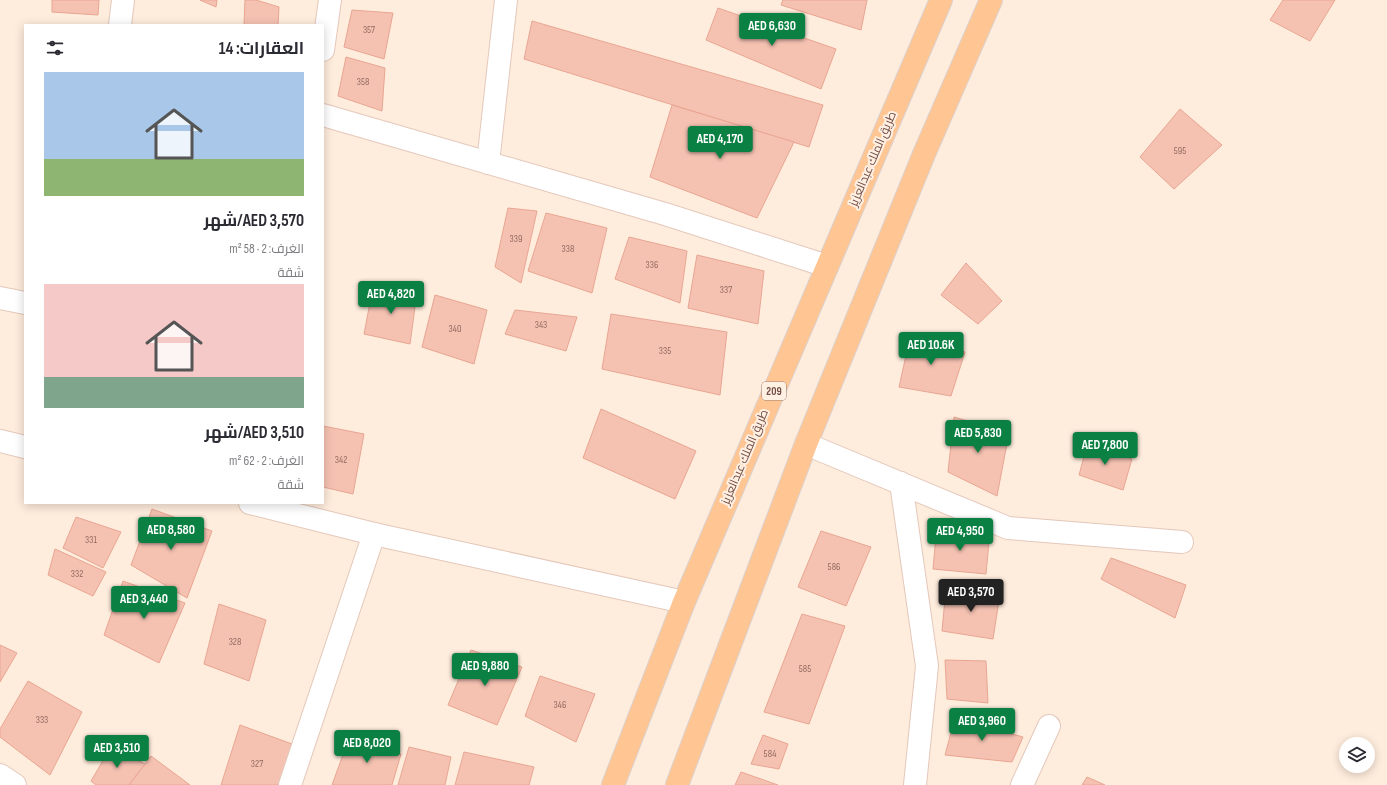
<!DOCTYPE html>
<html lang="ar">
<head>
<meta charset="utf-8">
<style>
  :root { --surface:#fff; --page:#f7f7f7; --text:#2b2b33; --muted:#7c7c81; --accent:#0b8043 }
  body { margin:0; font-family:"Sofia Sans Condensed",Cairo,sans-serif; background:var(--page); color:var(--text); direction:rtl; height:100vh; display:flex; flex-direction:column; font-size:15px; white-space:nowrap }
  * { box-sizing:border-box; margin:0 }
  p { font-size:13px; color:var(--muted) }
  .icon { flex:none; width:22px; height:22px; fill:none; stroke:currentColor; stroke-width:2; stroke-linecap:round; stroke-linejoin:round }
  .map { position:relative; flex:1; overflow:hidden; direction:ltr }
  .side { position:absolute; left:24px; top:24px; width:300px; height:480px; display:flex; flex-direction:column; background:var(--surface); border-radius:0px; box-shadow:0 2px 10px #0003; direction:rtl }
  .side>* { flex:none }
  .tools { position:absolute; left:1339px; top:737px; display:grid; gap:8px }
  .tools a { display:grid; place-items:center; width:36px; height:36px; border-radius:50%; background:var(--surface); box-shadow:0 2px 10px #0003; font-size:20px }
  .price { position:absolute; translate:-50% -34px; padding:0 9px; border-radius:4px; background:var(--accent); color:#fff; font-size:13px; line-height:26px; filter:drop-shadow(0 1px 2px #0008) }
  .price::after { content:''; position:absolute; left:50%; top:24px; width:12px; height:9px; margin-left:-6px; background:inherit; clip-path:polygon(0 0,100% 0,50% 100%) }
  .price.active { background:#222; color:#fff }
  ul { padding:0; list-style:none }
  li { display:grid; align-content:center; gap:8px; height:212px; padding:0 20px }
  li span { display:grid; place-items:center; height:124px; border-radius:0px; color:#555 }
  li>.icon { margin-inline-start:auto }
  span .icon { width:72px; height:72px; fill:#fffc; stroke-width:1 }
  li b { font-size:17px }
  h2 { display:flex; justify-content:space-between; align-items:center; height:48px; padding:0 20px; font-size:17px }
  .map>svg:first-child { display:block }
  .building { fill:#f5c2b2; stroke:#e9a592 }
  .lines { fill:none; stroke-linecap:round; stroke-linejoin:round }
  .minor-casing { stroke:#e4c8bb; stroke-width:24 }
  .major-casing { stroke:#dbd1ce; stroke-width:24 }
  .minor { stroke:#fff; stroke-width:22 }
  .major { stroke:#ffc592; stroke-width:22 }
  .labels { text-anchor:middle; dominant-baseline:central; stroke-width:4; stroke-linejoin:round; paint-order:stroke }
  .number-label { font-size:10px; fill:#946b60 }
  .shield { fill:#fff0e4; stroke:#9e7f74; stroke-width:1 }
  .shield-label { font-size:11px; font-weight:bold; fill:#744e44 }
  .street-label { font-size:12px; fill:#744e44; stroke:#fff0e4 }
</style>
</head>
<body>
<div class="map">
<svg width="1387" height="785" viewBox="0 0 1387 785">
  <rect width="100%" height="100%" fill="#feecdc"/>
  <g class="building">
    <path d="M52,0h47l-1,15 -46,-3z"/>
    <path d="M200,0h17l-1,7z"/>
    <path d="M245,0h11l23,7 -1,18h-34z"/>
    <path d="M783,0h84l-6,30 -80,-25z"/>
    <path d="M1283,0h52l-25,41 -40,-21z"/>
    <path d="M718,8l118,41 -15,40 -115,-49z"/>
    <path d="M352,10l41,3 -9,46 -40,-12z"/>
    <path d="M532,21l291,84 -14,42 -285,-88z"/>
    <path d="M346,57l39,11 -3,43 -44,-15z"/>
    <path d="M672,105l122,37 -37,76 -107,-41z"/>
    <path d="M1180,109l42,36 -48,44 -34,-32z"/>
    <path d="M508,208l29,3 -16,72 -26,-16z"/>
    <path d="M546,213l61,15 -15,65 -64,-22z"/>
    <path d="M629,237l58,14 -7,52 -65,-24z"/>
    <path d="M697,255l67,16 -6,53 -70,-16z"/>
    <path d="M966,263l36,38 -24,23 -37,-29z"/>
    <path d="M373,287l44,5 -7,52 -46,-10z"/>
    <path d="M435,295l52,15 -13,54 -52,-17z"/>
    <path d="M515,310l62,7 -11,34 -61,-17z"/>
    <path d="M611,314l116,18 -7,63 -118,-26z"/>
    <path d="M911,333l54,19 -14,44 -52,-9z"/>
    <path d="M601,409l95,42 -21,48 -92,-41z"/>
    <path d="M954,417l55,16 -12,63 -49,-24z"/>
    <path d="M323,426l41,8 -11,60 -30,-7z"/>
    <path d="M1088,442l44,17 -9,31 -44,-15z"/>
    <path d="M152,509l60,22 -25,67 -56,-33z"/>
    <path d="M76,517l45,15 -18,36 -40,-20z"/>
    <path d="M937,525l52,16 -3,33 -53,-5z"/>
    <path d="M821,531l50,16 -25,59 -48,-19z"/>
    <path d="M55,549l51,23 -13,24 -45,-21z"/>
    <path d="M1111,558l75,27 -11,33 -74,-39z"/>
    <path d="M123,581l62,22 -26,60 -55,-28z"/>
    <path d="M946,588l54,6 -7,45 -51,-8z"/>
    <path d="M219,604l47,16 -17,61 -45,-17z"/>
    <path d="M802,614l43,12 -36,98 -45,-12z"/>
    <path d="M0,645l17,8 -17,29z"/>
    <path d="M471,650l51,17 -25,58 -49,-20z"/>
    <path d="M945,660l41,1 2,42 -41,-4z"/>
    <path d="M540,676l55,18 -19,48 -51,-26z"/>
    <path d="M28,681l54,31 -32,63 -50,-38v-8z"/>
    <path d="M955,718l68,19 -11,25 -67,-7z"/>
    <path d="M240,725l52,19 -12,41h-59z"/>
    <path d="M351,733l50,21 -9,31h-60z"/>
    <path d="M763,735l25,9 -9,25 -28,-5z"/>
    <path d="M111,747l34,17 -16,21h-33l-5,-4z"/>
    <path d="M409,747l42,10 -6,28h-47z"/>
    <path d="M464,752l70,15 -5,18h-74z"/>
    <path d="M151,756l39,29h-61z"/>
    <path d="M741,772l37,13h-43z"/>
    <path d="M1087,777l18,8h-23z"/>
  </g>
  <g class="lines">
    <defs>
      <g id="minor">
        <path d="M120,25l3,-25"/>
        <path d="M323,50l7,-50"/>
        <path d="M323,115l342,99 162,52"/>
        <path d="M488,163l18,-163"/>
        <path d="M0,298l25,5"/>
        <path d="M0,441l25,6"/>
        <path d="M806,444l202,84 174,14"/>
        <path d="M901,483l26,183 -12,119"/>
        <path d="M250,503l124,31 310,68"/>
        <path d="M0,775l15,10"/>
        <path d="M290,785l84,-251"/>
        <path d="M1022,785l27,-59"/>
      </g>
      <g id="major">
        <path d="M613,785l71,-183 257,-602"/>
        <path d="M677,785l129,-341 118,-290 67,-154"/>
      </g>
    </defs>
    <use href="#minor" class="minor-casing"/>
    <use href="#major" class="major-casing"/>
    <use href="#minor" class="minor"/>
    <use href="#major" class="major"/>
  </g>
  <g class="labels">
    <g class="number-label">
      <text x="369" y="30">357</text>
      <text x="363" y="82">358</text>
      <text x="1180" y="151">595</text>
      <text x="516" y="239">339</text>
      <text x="568" y="249">338</text>
      <text x="652" y="265">336</text>
      <text x="726" y="290">337</text>
      <text x="541" y="325">343</text>
      <text x="455" y="329">340</text>
      <text x="665" y="351">335</text>
      <text x="341" y="460">342</text>
      <text x="91" y="540">331</text>
      <text x="834" y="567">586</text>
      <text x="77" y="574">332</text>
      <text x="235" y="642">328</text>
      <text x="805" y="669">585</text>
      <text x="560" y="705">346</text>
      <text x="42" y="720">333</text>
      <text x="770" y="754">584</text>
      <text x="257" y="764">327</text>
    </g>
    <rect class="shield" x="762" y="382" width="24" height="18" rx="3"/>
    <g class="shield-label">
      <text x="774" y="391">209</text>
    </g>
    <g class="street-label">
      <text transform="translate(873 159) rotate(-67)">طريق الملك عبدالعزيز</text>
      <text transform="translate(745 457) rotate(-67)">طريق الملك عبدالعزيز</text>
    </g>
  </g>
</svg>
<div class="tools">
<a><svg class="icon" aria-label="layers" viewBox="0 0 24 24"><path d="M12 4l9 5-9 5-9-5zM3 14l9 5 9-5"/></svg></a>
</div>
<b class="price" style="left:772px;top:47px">AED 6,630</b>
<b class="price" style="left:720px;top:160px">AED 4,170</b>
<b class="price" style="left:391px;top:315px">AED 4,820</b>
<b class="price" style="left:931px;top:366px">AED 10.6K</b>
<b class="price" style="left:978px;top:454px">AED 5,830</b>
<b class="price" style="left:1105px;top:466px">AED 7,800</b>
<b class="price" style="left:171px;top:551px">AED 8,580</b>
<b class="price" style="left:960px;top:552px">AED 4,950</b>
<b class="price active" style="left:971px;top:613px">AED 3,570</b>
<b class="price" style="left:144px;top:620px">AED 3,440</b>
<b class="price" style="left:485px;top:687px">AED 9,880</b>
<b class="price" style="left:982px;top:742px">AED 3,960</b>
<b class="price" style="left:367px;top:764px">AED 8,020</b>
<b class="price" style="left:117px;top:769px">AED 3,510</b>
<section class="side">
<h2>العقارات: 14<svg class="icon" aria-label="filters" viewBox="0 0 24 24"><path d="M4 7h16M4 17h16"/><circle cx="9" cy="7" r="2"/><circle cx="15" cy="17" r="2"/></svg></h2>
<ul>
<li><span style="background:linear-gradient(#a9c7e8 70%,#8fb573 0)"><svg class="icon" aria-label="home" viewBox="0 0 24 24"><path d="M3 11l9-7 9 7M6 9v11h12V9"/></svg></span><div><b>AED 3,570/شهر</b><p>الغرف: 2 · 58 m²</p><p>شقة</p></div></li>
<li><span style="background:linear-gradient(#f6c9c9 75%,#7fa58c 0)"><svg class="icon" aria-label="home" viewBox="0 0 24 24"><path d="M3 11l9-7 9 7M6 9v11h12V9"/></svg></span><div><b>AED 3,510/شهر</b><p>الغرف: 2 · 62 m²</p><p>شقة</p></div></li>
</ul>
</section>
</div>
</body>
</html>
